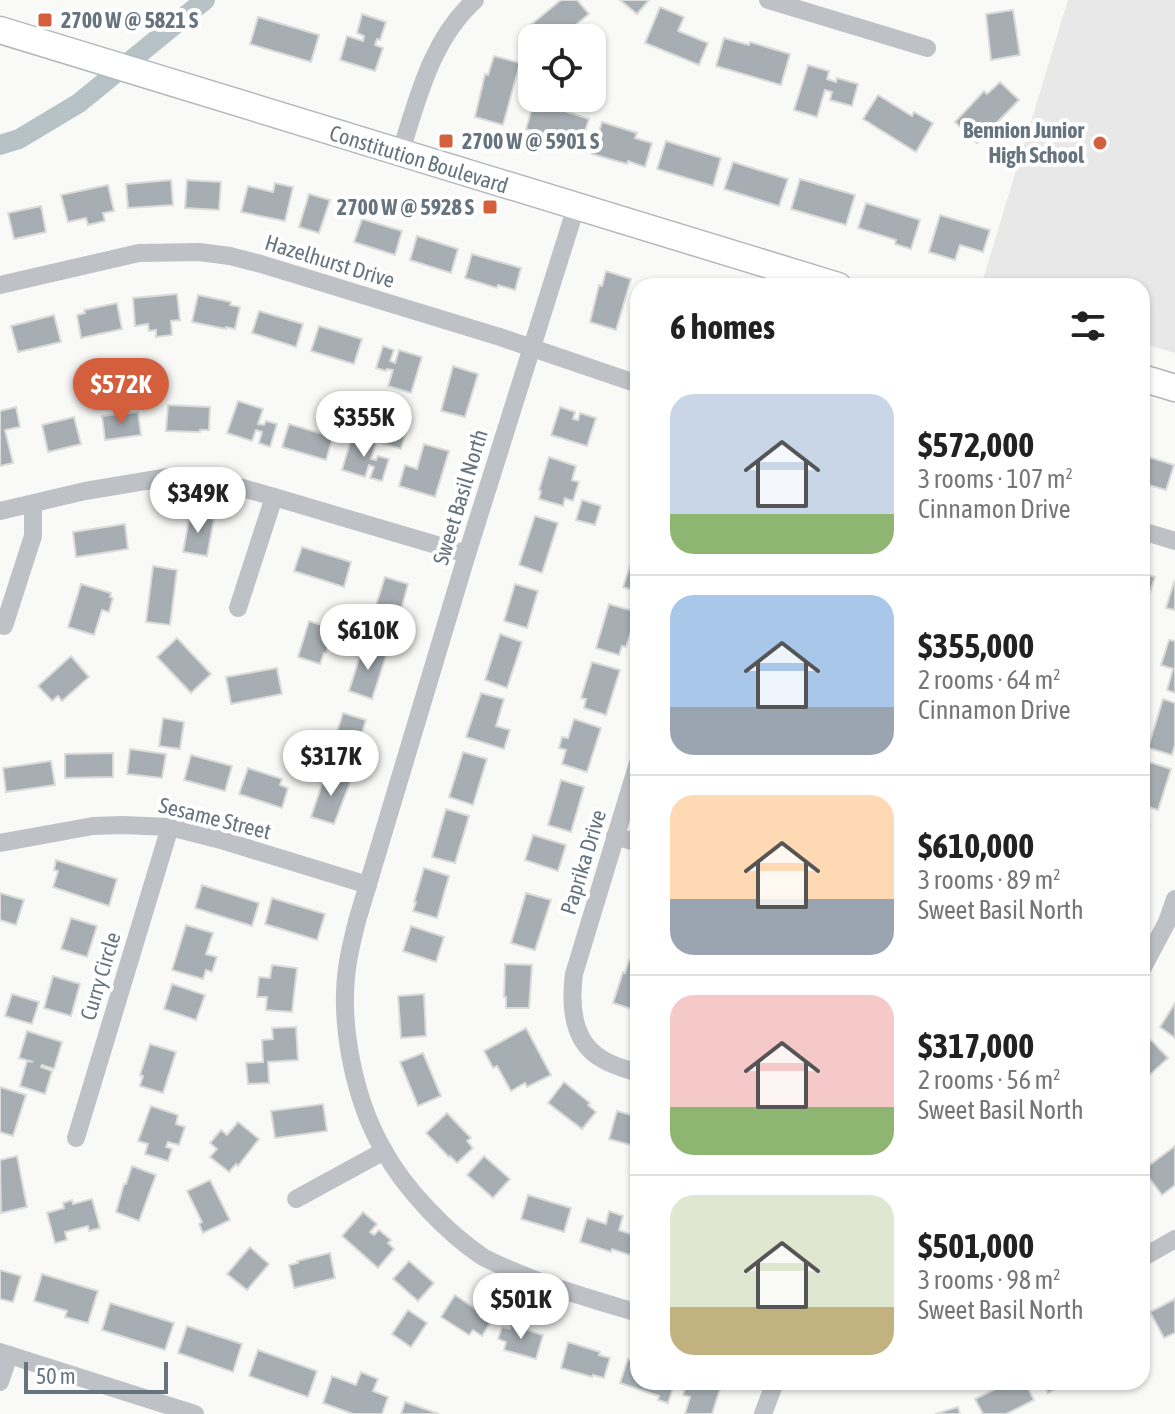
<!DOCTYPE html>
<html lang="en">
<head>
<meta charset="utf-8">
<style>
  :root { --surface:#fff; --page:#f2f2f2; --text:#222; --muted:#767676; --line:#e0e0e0; --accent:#d35f3d }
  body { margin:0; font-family:"Asap Condensed",sans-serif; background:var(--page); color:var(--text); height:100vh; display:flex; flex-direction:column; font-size:30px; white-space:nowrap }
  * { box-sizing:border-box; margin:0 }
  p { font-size:26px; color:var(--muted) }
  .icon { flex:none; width:44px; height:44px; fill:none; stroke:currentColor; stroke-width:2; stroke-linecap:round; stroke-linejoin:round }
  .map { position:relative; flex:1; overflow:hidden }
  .sheet { position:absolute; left:630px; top:278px; width:520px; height:1112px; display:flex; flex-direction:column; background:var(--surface); border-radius:24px; box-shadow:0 2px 6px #0004 }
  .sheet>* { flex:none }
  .tools { position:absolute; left:518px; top:24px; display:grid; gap:16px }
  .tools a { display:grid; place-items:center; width:88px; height:88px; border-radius:16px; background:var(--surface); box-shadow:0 2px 6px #0004; font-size:40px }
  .scale { position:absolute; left:24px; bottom:20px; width:144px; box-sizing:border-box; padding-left:8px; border:4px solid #66747f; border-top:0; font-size:22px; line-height:28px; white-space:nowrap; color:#66747f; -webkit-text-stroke:6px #fff; paint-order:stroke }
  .price { position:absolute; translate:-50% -68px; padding:0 18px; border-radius:28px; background:#fff; color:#222; font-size:26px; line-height:52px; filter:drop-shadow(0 2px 4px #0008) }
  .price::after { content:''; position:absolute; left:50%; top:48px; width:24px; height:18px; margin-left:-12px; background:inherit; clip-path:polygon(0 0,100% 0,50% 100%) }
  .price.selected { background:var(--accent); color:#fff }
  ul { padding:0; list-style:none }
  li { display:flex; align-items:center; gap:24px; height:200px; padding:0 40px }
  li+li { border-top:2px solid var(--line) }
  li span { display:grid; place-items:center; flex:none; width:224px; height:160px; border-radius:24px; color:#555 }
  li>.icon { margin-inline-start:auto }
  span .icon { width:96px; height:96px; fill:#fffc; stroke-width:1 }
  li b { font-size:34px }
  h2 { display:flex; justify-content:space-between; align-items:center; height:96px; padding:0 40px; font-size:34px }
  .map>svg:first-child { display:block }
  .built { fill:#e7e8e7 }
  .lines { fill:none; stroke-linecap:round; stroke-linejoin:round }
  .canal { stroke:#b7c2c6; stroke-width:20 }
  .building { fill:#a6aeb3; stroke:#dbdbd9; stroke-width:2 }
  .secondary-casing { stroke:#b3b8bd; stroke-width:29 }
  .street { stroke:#bec2c6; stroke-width:18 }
  .secondary { stroke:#fff; stroke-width:26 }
  .poi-dot { fill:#d35f3d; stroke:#fff; stroke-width:3 }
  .labels { text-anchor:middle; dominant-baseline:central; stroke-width:8; stroke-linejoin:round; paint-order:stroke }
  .poi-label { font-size:22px; font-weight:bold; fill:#66747f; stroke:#fff; text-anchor:start }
  .street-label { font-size:22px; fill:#66747f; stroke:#fff }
</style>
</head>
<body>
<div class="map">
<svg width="1175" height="1414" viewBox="0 0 1175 1414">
  <rect width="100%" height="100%" fill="#f9f9f7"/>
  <path class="built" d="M1068,0h107v353l-33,-10v-57h-161z"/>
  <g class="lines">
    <path class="canal" d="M0,145l19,-6 60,-36 126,-103"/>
  </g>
  <g class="building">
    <path d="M561,0h16l12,14 -29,24h-28v7l-10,-13z"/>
    <path d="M620,0h29l-12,14z"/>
    <path d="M660,7l24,10 -6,14 30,12 -9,22 -54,-22z"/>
    <path d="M1013,10l7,45 -29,5 -5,-46z"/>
    <path d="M362,14l24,8 -6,18 -3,-1 -2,6 8,3 -8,23 -35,-11 7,-24 16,5 1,-5 -7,-3z"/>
    <path d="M258,17l61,18 -8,27 -61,-18z"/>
    <path d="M724,38l25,7 1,-3 40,12 -9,31 -65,-19z"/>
    <path d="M494,56l26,7 -17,62 -28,-8 10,-43 3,1z"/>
    <path d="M808,65l21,6 -2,8 9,3 1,-4 21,6 -6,22 -22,-6 2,-8 -7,-2 -8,27 -23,-7z"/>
    <path d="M1000,82l19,18 -42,43 -22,-21 29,-31 3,3z"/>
    <path d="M878,95l34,21 2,-4 19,11 -17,29 -53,-33z"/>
    <path d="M534,101l55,18 -9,27 -54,-17z"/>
    <path d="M602,122l35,11 -2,5 17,5 -7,24 -17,-6 -1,3 -35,-10z"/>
    <path d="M666,141l55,17 -8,28 -56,-17z"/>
    <path d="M733,162l55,17 -9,27 -55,-17z"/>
    <path d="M800,179l55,16 -9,30 -55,-16z"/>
    <path d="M171,180l2,25 -45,3 -2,-24z"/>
    <path d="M187,180l34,2 -2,28 -34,-2z"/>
    <path d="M275,183l18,4 -8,34 -44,-9 7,-26 25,6z"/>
    <path d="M108,185l6,26 -11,2 2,8 -17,4 -2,-7 -18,4 -7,-27z"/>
    <path d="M309,194l21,6 -11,33 -20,-6z"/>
    <path d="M866,203l54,17 -9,29 -16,-5 1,-4 -38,-12z"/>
    <path d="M41,206l5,26 -32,7 -6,-26z"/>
    <path d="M940,215l50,15 -7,22 -23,-7 -5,15 -26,-8z"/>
    <path d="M362,219l40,12 -7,24 -41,-13z"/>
    <path d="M417,236l41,13 -7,24 -41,-13z"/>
    <path d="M472,254l49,14 -6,22 -17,-5 -1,3 -32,-10z"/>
    <path d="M606,271l25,8 -15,51 -26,-8 9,-37 3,1z"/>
    <path d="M177,294l3,26 -9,1 1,14 -16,2v-7l-7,1 -1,-7 -13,2 -2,-28z"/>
    <path d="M198,295l33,7 -1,3 10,2 -5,22 -9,-2v2l-34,-7z"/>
    <path d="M117,303l5,26 -41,9 -4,-23 8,-2 -1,-3z"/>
    <path d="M259,311l44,13 -7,23 -44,-14z"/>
    <path d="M54,315l7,27 -43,10 -7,-26z"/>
    <path d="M319,326l43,13 -8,25 -43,-13z"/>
    <path d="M383,346l11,4 -4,11 5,2 4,-13 23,7 -11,36 -23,-7 5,-16 -6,-1 -1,2 -10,-3z"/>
    <path d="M453,366l25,8 -13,43 -24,-6z"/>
    <path d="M238,401l25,8 -5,15 6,1 2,-4 11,3 -7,23 -11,-4 3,-11 -6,-2 -4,11 -25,-8z"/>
    <path d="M168,405l42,2 -1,23h-9v2l-34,-1z"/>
    <path d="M16,407l4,20 -15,3 8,33 -13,3v-55z"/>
    <path d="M560,407l15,5 -2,7 5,1 2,-7 16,5 -9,28 -36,-11z"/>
    <path d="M138,412l3,23 -36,5 -3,-24z"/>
    <path d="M74,417l7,27 -33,8 -6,-27z"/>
    <path d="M385,419l23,6 -7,24 -23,-7z"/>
    <path d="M289,424l44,13 -7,23 -44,-13z"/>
    <path d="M638,433v23l-6,-3z"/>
    <path d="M352,436l24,7 -5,16 5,1 2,-4 11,3 -7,22 -12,-3 4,-11 -5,-2 -4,12 -23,-7z"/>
    <path d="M424,444l25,7 -14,46 -36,-11 6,-21 12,4z"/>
    <path d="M1142,455l32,10 -8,25 -24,-7z"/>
    <path d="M549,457l27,9 -4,14 7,2 -6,19 -8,-3 -2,8 -24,-7 2,-8 -2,-1z"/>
    <path d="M582,500l19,6 -6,19 -19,-5z"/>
    <path d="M190,514l24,5 -7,37 -24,-4z"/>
    <path d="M535,516l23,7 -16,50 -23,-8z"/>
    <path d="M125,524l3,25 -52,8 -3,-25z"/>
    <path d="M302,547l49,15 -7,25 -50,-16z"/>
    <path d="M636,548h2v44l-15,-5z"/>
    <path d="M153,566l24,4 -7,55 -24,-3z"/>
    <path d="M1142,573l13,4 -8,25 -5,-1z"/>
    <path d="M385,577l23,7 -12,45 -25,-8z"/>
    <path d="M1174,582l1,1v27l-9,-2z"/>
    <path d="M81,584l30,9 -1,4 3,1 -4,14 -7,-2 -8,25 -26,-8z"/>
    <path d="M515,584l23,7 -11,37 -23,-7z"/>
    <path d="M609,604l28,8 -11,35 -4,-1 -3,9 -23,-7z"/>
    <path d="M309,621l25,8 -8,24h-2l-4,11 -22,-7z"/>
    <path d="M500,634l22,8 -15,46 -22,-8z"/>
    <path d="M177,638l34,36 -20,19 -34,-36z"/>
    <path d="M1169,640l6,1v52l-8,-3 6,-21 -12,-4z"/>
    <path d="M363,646l24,7 -15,46 -23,-8z"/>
    <path d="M71,656l18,21 -27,24 -4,-5 -6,5 -14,-15z"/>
    <path d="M592,662l28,8 -14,45 -22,-7 2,-9 -5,-1z"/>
    <path d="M277,668l5,26 -51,10 -5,-27z"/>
    <path d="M481,693l23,6 -8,27 14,4 -6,19 -38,-12z"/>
    <path d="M1163,699l12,4v42l-3,10 -24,-7z"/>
    <path d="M343,713l23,7 -14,45 -22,-7 3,-9 -5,-1 4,-14 4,1z"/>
    <path d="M163,718l21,4 -4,27 -21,-3z"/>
    <path d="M574,719l27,9 -14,44 -25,-8 4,-14 -7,-2 3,-11 6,1z"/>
    <path d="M130,749l36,5 -4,24 -35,-4z"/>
    <path d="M463,752l24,7 -14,46 -24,-8z"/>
    <path d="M113,753v24l-48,1v-24z"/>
    <path d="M191,755l41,11 -7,25 -41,-11z"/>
    <path d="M51,761l4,24 -49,7 -3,-24z"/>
    <path d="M1146,761l25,8 -13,41 -16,-5v-30z"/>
    <path d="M248,768l34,11 -2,6 8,3 -6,20 -43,-14z"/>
    <path d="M326,772l25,8 -17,44 -23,-7z"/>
    <path d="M561,780l23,7 -13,45 -23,-7z"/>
    <path d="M446,809l23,7 -14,47 -23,-6z"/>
    <path d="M1142,823l8,3 -8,26z"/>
    <path d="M533,835l33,10 -8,26 -33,-11z"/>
    <path d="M56,860l61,19 -8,27 -56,-19 5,-16 -4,-1z"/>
    <path d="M424,868l25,8 -12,42 -24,-7 3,-9h-2z"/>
    <path d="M202,885l57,18 -7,23 -57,-18z"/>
    <path d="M0,893l24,7 -8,25 -16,-5z"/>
    <path d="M526,893l25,7 -16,50 -24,-7z"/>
    <path d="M272,898l53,16 -8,26 -52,-16z"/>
    <path d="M638,911v25l-4,-1 3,-9 -3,-1z"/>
    <path d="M71,918l26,8 -10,31 -26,-8z"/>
    <path d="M186,925l27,8 -7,21 11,3 -5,15 -6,-2 -3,9 -31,-9z"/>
    <path d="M411,926l33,11 -8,25 -33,-11z"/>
    <path d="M629,960l9,3v48l-25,-8 10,-31 2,1z"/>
    <path d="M505,964l27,1 -3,43h-23v-11h-2z"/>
    <path d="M272,965l25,3 -5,44 -26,-2 1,-13h-10l2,-20 11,1z"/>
    <path d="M53,976l27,8 -9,32 -27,-8z"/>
    <path d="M172,984l33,11 -9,25 -32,-11z"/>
    <path d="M12,994l27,8 -7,22 -27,-8z"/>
    <path d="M424,994l2,42 -25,2 -3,-42z"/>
    <path d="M1175,1003v35l-15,-11z"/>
    <path d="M296,1027l2,33 -30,2 1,21 -21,1 -2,-21 17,-1 -1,-22 11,-1 -1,-11z"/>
    <path d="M526,1028l25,47 -24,12 -2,-4 -14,8 -14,-25 -4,2 -9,-17z"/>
    <path d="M27,1031l35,11 -8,27 -12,-4 -1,2 11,4 -7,23 -25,-8 7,-25 6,1 -14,-4z"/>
    <path d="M1151,1040l17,18 -26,24v-34z"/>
    <path d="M150,1044l26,8 -13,41 -23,-7 3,-10 -3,-1z"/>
    <path d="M423,1053l18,43 -23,10 -18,-44z"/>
    <path d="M564,1082l26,21 -2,2 8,7 -14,17 -34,-26z"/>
    <path d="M0,1087l26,8 -13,41 -13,-4z"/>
    <path d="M323,1104l4,27 -52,7 -4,-27z"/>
    <path d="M151,1106l27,9 -2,9 9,3 -6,18 -11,-3 -2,5 6,2 -4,12 -23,-7 3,-10 -10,-3z"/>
    <path d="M617,1111l21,6v30l-29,-8z"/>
    <path d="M447,1113l24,25 -4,3 6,7 -16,15 -7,-7 -1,1 -23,-24z"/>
    <path d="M238,1122l21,17 -21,27 -2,-2 -7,8 -19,-15 7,-8 -7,-6 11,-13 6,5z"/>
    <path d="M1175,1146v39l-13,10 -19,-25z"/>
    <path d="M17,1156l10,51 -26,6 -1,-53z"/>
    <path d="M484,1156l26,23 -17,19 -26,-23z"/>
    <path d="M132,1166l24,9 -17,46 -23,-9 8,-28h2z"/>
    <path d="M210,1180l20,40 -27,13 -4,-9 3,-2 -15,-31z"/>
    <path d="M528,1195l43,13 -7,24 -43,-13z"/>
    <path d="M92,1199l8,29 -11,3 -1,-5 -23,6 2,8 -12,3 -8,-30 17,-5 -1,-5 9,-3 1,4z"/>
    <path d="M609,1211l14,5 -4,14 17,6 -6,19 -18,-6 -1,3 -31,-10 7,-24 19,6z"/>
    <path d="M363,1212l14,12 -7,8 4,3 5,-5 12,10 -3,3 6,6 -16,19 -36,-32z"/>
    <path d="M250,1247l19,17 -22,26 -20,-16z"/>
    <path d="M330,1253l5,25 -41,10 -5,-23 9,-2 -1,-2z"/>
    <path d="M409,1261l25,22 -16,18 -25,-22z"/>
    <path d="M0,1270l21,6 -8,26 -13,-3z"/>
    <path d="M42,1274l56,17 -10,32 -23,-6 2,-6 -33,-10z"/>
    <path d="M455,1295l28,19 -2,3 9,6 -8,13 -9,-6 -4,5 -28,-18z"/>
    <path d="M1175,1299v34l-11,5 -14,-26z"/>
    <path d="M110,1303l64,20 -9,27 -63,-20z"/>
    <path d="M408,1310l19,13 -16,24 -19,-13z"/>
    <path d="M511,1325l32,10 -7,24 -32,-9 2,-8 -8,-3 4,-12 8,2z"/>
    <path d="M187,1326l55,18 -9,28 -55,-19z"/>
    <path d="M568,1342l32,10 -1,3 11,3 -6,20 -11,-3 -1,2 -31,-9z"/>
    <path d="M258,1350l59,21 -9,26 -59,-21z"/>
    <path d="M628,1359l10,4v19h37l-7,21 -10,-3 1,-4 -39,-13z"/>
    <path d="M361,1372l17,7 -5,12 15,6 -6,17h-29l-30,-11 9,-27 24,9z"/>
    <path d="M687,1382h22l12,4 -9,28h-27l5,-17 -7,-2z"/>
    <path d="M1010,1382h15l9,18 -28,14h-23l-8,-15z"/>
    <path d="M1042,1382h25l-19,11z"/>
    <path d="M405,1402l34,12h-38z"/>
    <path d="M958,1407l2,7h-25z"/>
  </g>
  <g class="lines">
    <defs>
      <g id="secondary">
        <path d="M0,30l838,256"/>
        <path d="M1142,378l33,10"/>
      </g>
    </defs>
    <use href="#secondary" class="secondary-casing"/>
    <g class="street">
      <path d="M768,0l159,48"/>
      <path d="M400,154c18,-56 31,-114 75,-154"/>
      <path d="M576,207l-109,347 -110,367c-3,13 -7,27 -9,41 -10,59 6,138 36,189 21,38 63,82 99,106 9,5 19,9 28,13 41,18 84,30 127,43"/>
      <path d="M0,285l139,-32 60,-1 31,4 31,8 239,73 138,47"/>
      <path d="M0,511l85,-20 84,-14 26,1 27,4 52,15 193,57"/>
      <path d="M1142,531l33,10"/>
      <path d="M238,608l36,-111"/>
      <path d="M4,626l29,-90v-32"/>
      <path d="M638,763l-64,211c-4,31 -2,68 28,85 11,7 24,10 36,14"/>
      <path d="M615,836l23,7"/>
      <path d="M0,843l93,-17 29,-1 48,2 51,13 147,45"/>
      <path d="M1142,969l25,-47 8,-23"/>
      <path d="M76,1138l94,-311"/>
      <path d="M296,1199l88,-48"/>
      <path d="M1142,1258l33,-19"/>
      <path d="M0,1352l195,62"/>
      <path d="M0,1382l9,-27"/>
      <path d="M763,1414l12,-32"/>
    </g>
    <use href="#secondary" class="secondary"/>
  </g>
  <g class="poi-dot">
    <rect x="37" y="12" width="16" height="16" rx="4"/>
    <rect x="438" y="133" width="16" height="16" rx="4"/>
    <circle cx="1100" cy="143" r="8"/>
    <rect x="482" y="199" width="16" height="16" rx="4"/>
  </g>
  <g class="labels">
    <g class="poi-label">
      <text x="61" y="20">2700 W @ 5821 S</text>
      <text x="1084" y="130" text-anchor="end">Bennion Junior<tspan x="1084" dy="25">High School</tspan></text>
      <text x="462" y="141">2700 W @ 5901 S</text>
      <text x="474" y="207" text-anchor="end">2700 W @ 5928 S</text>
    </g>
    <g class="street-label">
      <text transform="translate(419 159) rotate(17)">Constitution Boulevard</text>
      <text transform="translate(330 261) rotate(17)">Hazelhurst Drive</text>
      <text transform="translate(460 497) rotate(-73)">Sweet Basil North</text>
      <text transform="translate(215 818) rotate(14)">Sesame Street</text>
      <text transform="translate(583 862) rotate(-73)">Paprika Drive</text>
      <text transform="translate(100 976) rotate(-73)">Curry Circle</text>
    </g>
  </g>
</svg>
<div class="tools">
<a><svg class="icon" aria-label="locate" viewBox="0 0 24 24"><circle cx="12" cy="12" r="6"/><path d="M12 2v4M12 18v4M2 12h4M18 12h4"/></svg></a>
</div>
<div class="scale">50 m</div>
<b class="price selected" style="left:121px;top:426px">$572K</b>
<b class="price" style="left:364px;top:459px">$355K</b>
<b class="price" style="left:198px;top:535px">$349K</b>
<b class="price" style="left:368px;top:672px">$610K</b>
<b class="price" style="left:331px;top:798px">$317K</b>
<b class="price" style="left:521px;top:1341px">$501K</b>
<section class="sheet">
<h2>6 homes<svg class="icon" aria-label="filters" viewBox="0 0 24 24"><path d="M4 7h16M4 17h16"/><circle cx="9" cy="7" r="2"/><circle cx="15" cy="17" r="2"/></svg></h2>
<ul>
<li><span style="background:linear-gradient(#c9d6e8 75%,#8fb573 0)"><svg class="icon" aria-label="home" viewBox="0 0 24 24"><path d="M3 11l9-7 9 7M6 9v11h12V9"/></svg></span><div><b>$572,000</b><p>3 rooms · 107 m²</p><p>Cinnamon Drive</p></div></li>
<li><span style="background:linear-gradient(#a9c7e8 70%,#9aa5b1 0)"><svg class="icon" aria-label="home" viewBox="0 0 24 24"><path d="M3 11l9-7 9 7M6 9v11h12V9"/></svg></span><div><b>$355,000</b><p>2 rooms · 64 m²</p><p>Cinnamon Drive</p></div></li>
<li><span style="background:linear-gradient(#ffd9b3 65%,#9aa5b1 0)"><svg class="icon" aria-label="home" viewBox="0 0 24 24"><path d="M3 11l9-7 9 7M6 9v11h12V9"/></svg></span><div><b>$610,000</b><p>3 rooms · 89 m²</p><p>Sweet Basil North</p></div></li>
<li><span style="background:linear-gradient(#f6c9c9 70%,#8fb573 0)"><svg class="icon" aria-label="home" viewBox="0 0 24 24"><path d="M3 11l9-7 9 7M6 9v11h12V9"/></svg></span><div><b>$317,000</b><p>2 rooms · 56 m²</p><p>Sweet Basil North</p></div></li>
<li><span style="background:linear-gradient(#dfe7d0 70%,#c2b280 0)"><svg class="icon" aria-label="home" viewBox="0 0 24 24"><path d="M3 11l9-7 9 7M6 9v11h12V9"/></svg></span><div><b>$501,000</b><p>3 rooms · 98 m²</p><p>Sweet Basil North</p></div></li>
</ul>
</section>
</div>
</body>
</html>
